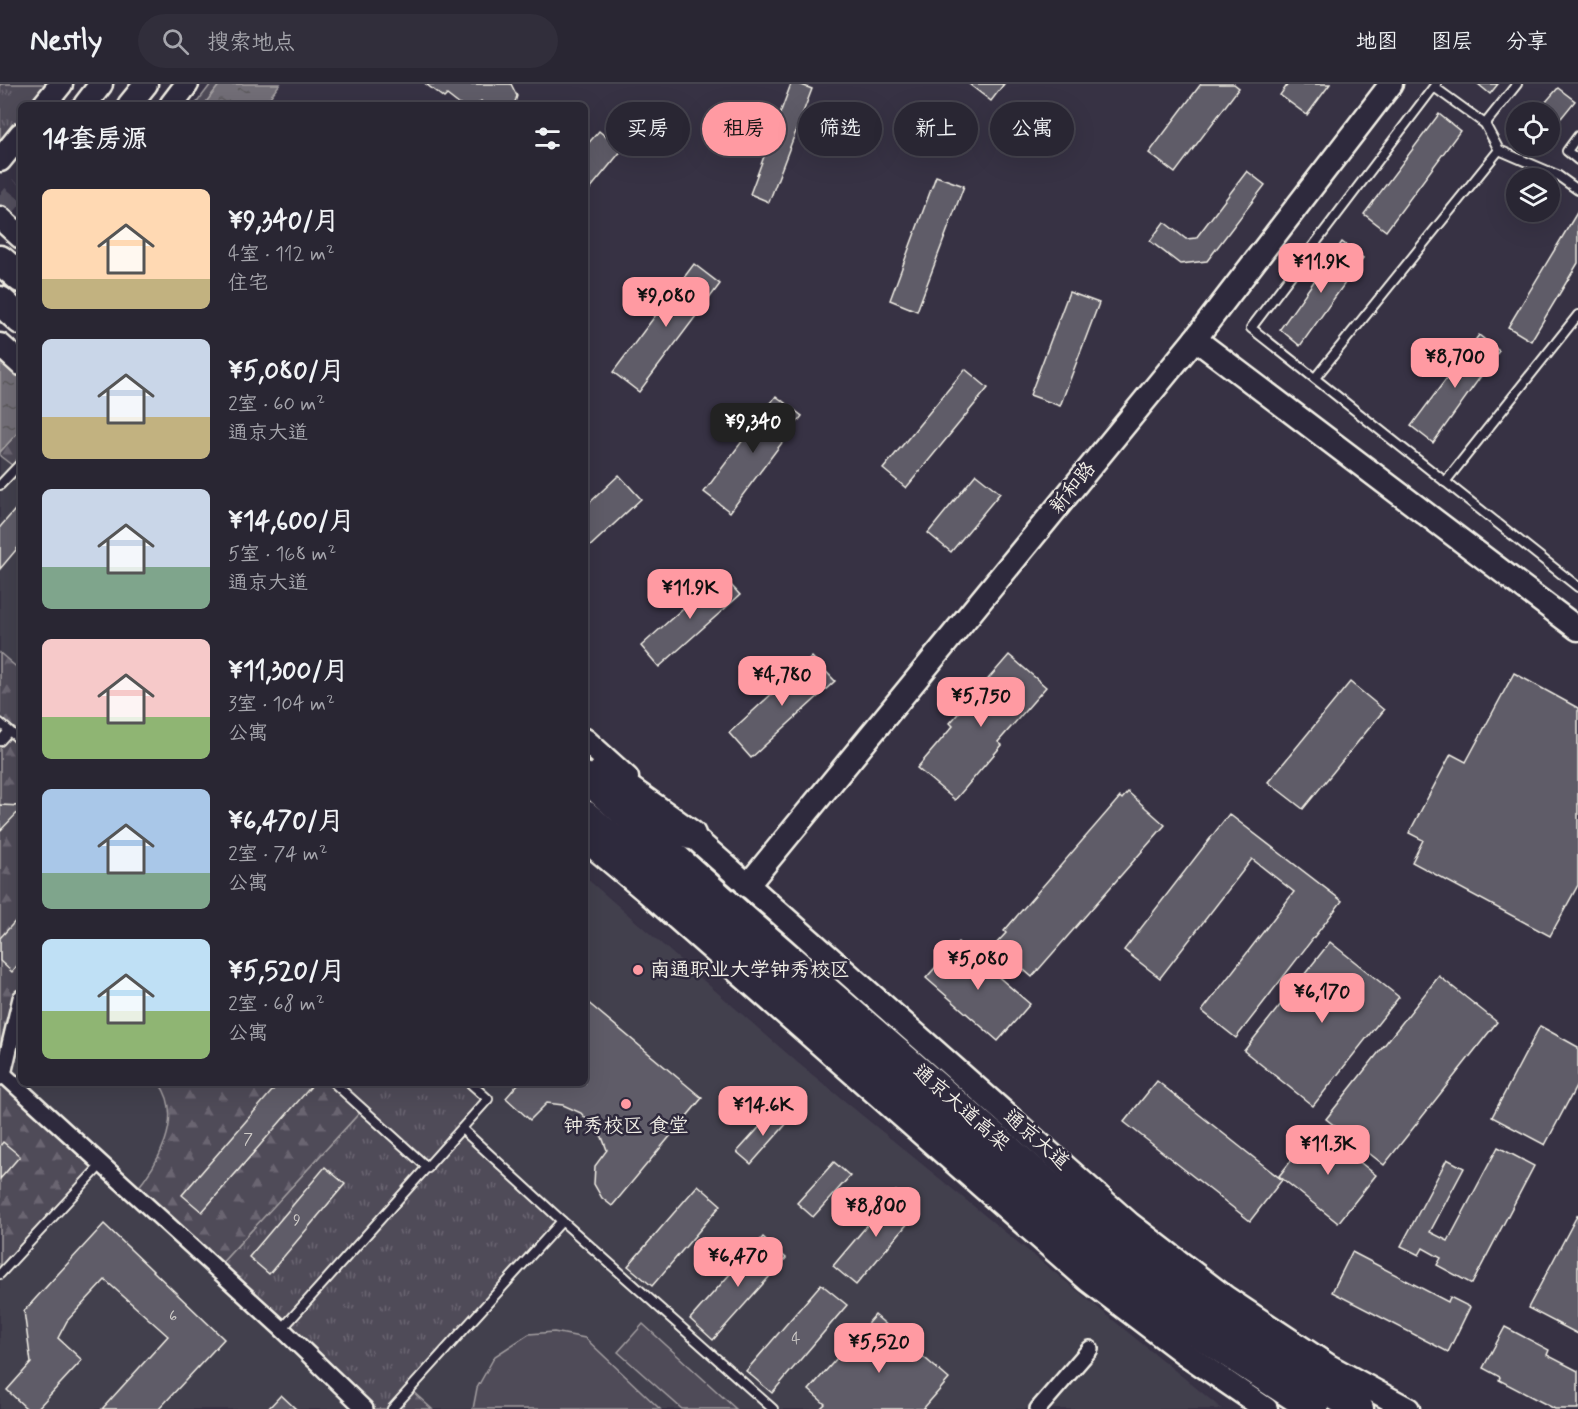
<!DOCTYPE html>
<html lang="zh">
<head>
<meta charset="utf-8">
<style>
  :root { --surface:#292633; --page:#312e3b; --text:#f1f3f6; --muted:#a5a5ac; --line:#45434e; --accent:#ff9aa2 }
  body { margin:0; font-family:Mynerve,"LXGW WenKai TC",sans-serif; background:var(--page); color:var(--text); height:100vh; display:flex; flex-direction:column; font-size:22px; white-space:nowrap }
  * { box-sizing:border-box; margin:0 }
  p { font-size:20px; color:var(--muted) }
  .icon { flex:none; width:33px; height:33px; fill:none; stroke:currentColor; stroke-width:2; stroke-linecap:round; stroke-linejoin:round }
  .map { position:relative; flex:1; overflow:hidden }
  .side { position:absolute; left:18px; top:18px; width:570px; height:984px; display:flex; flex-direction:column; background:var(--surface); border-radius:9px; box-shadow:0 6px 24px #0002,0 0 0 2px var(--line) }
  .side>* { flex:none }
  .banner { position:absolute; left:606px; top:18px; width:570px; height:54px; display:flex; gap:12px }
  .fabs { position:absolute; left:1506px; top:18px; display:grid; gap:12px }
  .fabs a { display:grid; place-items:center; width:54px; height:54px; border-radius:50%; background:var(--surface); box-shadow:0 6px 24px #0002,0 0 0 2px var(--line); font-size:30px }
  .price { position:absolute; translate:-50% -51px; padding:0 14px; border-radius:12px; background:var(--accent); color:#111; font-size:20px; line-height:39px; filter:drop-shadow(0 2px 3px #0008) }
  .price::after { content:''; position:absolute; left:50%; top:36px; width:18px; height:14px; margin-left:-9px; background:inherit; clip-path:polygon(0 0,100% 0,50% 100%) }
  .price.active { background:#222; color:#fff }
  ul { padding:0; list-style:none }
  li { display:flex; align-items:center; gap:18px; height:150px; padding:0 24px }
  li span { display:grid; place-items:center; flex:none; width:168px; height:120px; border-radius:9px; color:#555 }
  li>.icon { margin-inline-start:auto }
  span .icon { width:72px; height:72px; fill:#fffc; stroke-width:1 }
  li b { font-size:26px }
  h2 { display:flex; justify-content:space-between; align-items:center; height:72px; padding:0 24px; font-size:26px }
  .pill { padding:0 21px; border-radius:27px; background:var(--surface); box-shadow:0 6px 24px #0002,0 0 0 2px var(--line); font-size:21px; line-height:54px }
  .pill.active { background:var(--accent); color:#111 }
  header { display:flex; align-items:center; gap:36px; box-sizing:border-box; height:84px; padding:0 30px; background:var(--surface); border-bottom:2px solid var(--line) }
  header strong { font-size:28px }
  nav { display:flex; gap:33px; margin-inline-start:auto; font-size:21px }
  .search { width:420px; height:54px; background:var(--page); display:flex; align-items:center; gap:15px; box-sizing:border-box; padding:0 21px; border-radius:33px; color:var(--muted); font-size:22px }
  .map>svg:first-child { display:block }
  .built { fill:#433f4e }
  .grass { fill:url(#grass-tufts); stroke:#a29ea0; stroke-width:1.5 }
  .forest { fill:url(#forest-firs); stroke:#a29ea0; stroke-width:1.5 }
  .garden { fill:#504b59; stroke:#a29ea0; stroke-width:1.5 }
  .water { fill:url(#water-ripples); stroke:#a6a2a4; stroke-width:1.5 }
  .building { fill:#5f5c67; stroke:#f4f1e8; stroke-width:1.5 }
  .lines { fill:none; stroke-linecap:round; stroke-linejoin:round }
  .secondary-tunnel { stroke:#534f5d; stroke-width:22; stroke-dasharray:22 11; stroke-linecap:butt }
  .lane-casing { stroke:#f4f1e8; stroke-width:12 }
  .street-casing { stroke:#f4f1e8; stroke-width:20 }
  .secondary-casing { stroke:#f4f1e8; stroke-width:27 }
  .highway-casing { stroke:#f4f1e8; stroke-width:33 }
  .lane { stroke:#2f2a3d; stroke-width:8 }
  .street { stroke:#2f2a3d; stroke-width:15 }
  .secondary { stroke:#2f2a3d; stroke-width:22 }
  .highway { stroke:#2f2a3d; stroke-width:28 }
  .poi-dot { fill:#ff9aa2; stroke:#2f2a3d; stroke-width:2 }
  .labels { text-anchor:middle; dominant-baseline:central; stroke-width:5; stroke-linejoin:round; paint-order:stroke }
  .number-label { font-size:16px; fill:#cfccc8 }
  .street-label { font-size:20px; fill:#f4f1e8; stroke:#2f2a3d }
  .poi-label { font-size:20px; fill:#f4f1e8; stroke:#2f2a3d; text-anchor:start }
</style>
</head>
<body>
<header>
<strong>Nestly</strong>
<div class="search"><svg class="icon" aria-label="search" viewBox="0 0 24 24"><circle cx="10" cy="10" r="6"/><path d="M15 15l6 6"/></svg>搜索地点</div>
<nav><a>地图</a><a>图层</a><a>分享</a></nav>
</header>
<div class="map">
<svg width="1578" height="1325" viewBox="0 0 1578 1325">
  <defs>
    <pattern id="grass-tufts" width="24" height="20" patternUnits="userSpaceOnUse" patternTransform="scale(1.5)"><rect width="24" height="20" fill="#504b59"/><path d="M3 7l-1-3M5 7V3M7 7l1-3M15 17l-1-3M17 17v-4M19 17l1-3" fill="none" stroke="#6a6571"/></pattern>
    <pattern id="forest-firs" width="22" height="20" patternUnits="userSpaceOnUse" patternTransform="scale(1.5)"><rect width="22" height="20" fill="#504b59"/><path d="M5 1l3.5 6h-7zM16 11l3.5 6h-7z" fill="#6a6571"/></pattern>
    <pattern id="water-ripples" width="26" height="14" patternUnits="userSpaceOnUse" patternTransform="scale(1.5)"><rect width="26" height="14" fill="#726e77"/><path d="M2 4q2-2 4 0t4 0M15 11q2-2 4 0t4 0" fill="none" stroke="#5b595c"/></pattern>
  </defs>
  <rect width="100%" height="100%" fill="#373244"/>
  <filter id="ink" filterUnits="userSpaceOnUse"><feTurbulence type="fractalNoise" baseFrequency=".0167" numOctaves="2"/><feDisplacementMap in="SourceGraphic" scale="12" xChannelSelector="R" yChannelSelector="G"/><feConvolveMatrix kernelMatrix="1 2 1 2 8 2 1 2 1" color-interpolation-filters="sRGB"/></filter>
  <g filter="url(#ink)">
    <path class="built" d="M21,345v654h564v-206l213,186 424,346h-1222v-957z"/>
    <g class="grass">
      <path d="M0,0h49l-17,21h-11v14l-21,25z"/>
      <path d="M211,0h9l-16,21h-9z"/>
      <path d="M334,999h136l18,16 -26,30 100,92 -170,188h-27l-149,-140 147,-160z"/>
    </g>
    <g class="forest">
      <path d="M21,345v43l-21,-16v-4z"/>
      <path d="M0,569l21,18v327l-18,76 98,91 -101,109z"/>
      <path d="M159,999h175l29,26 -147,160 -83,-75c25,-29 52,-76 26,-111z"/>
      <path d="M410,1305l22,20h-40z"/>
    </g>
    <g class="garden">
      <path d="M643,1240l93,85h-54l-64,-57z"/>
      <path d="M554,1248l31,6 75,71h-187l4,-21 18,-32 34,-22z"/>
    </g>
    <g class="water">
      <path d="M220,0h60l-16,21h-60z"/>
      <path d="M21,256v89l-21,23v-86z"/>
    </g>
    <g class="building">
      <path d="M426,0h85l6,12 -3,9h-29l-4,-4 -4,4h-17l-13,-10 -3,3z"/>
      <path d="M791,0h8l13,5 -43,113 -19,-8z"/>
      <path d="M969,0h35l-13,17z"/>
      <path d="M1201,0h33l5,4 -64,85 -26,-20z"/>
      <path d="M1288,0h42l-23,31 -27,-20z"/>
      <path d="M1478,0h20l-8,10z"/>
      <path d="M1558,4l17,13 -22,27 -3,-2v-14h-13z"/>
      <path d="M1439,30l21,17 -74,100 -22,-17z"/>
      <path d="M599,47l23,19 -37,45v-48z"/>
      <path d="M1247,87l18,14 -58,76 -27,3 -30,-23 14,-19 22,17 10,-1z"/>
      <path d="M936,92l28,10 -47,125 -27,-11z"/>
      <path d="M1578,127v52l-47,78 -23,-14z"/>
      <path d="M1342,158l21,16 -63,88 -20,-17z"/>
      <path d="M694,180l26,20 -81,108 -26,-20z"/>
      <path d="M1069,208l30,11 -39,103 -30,-11z"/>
      <path d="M1479,251l20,16 -66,92 -22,-17z"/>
      <path d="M965,285l23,19 -82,100 -23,-19z"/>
      <path d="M776,312l26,20 -72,96 -26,-20z"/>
      <path d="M976,390l24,19 -49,59 -23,-19z"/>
      <path d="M619,391l22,24 -56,52v-44z"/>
      <path d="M21,419v41l-21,25v-42z"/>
      <path d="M721,490l19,21 -81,72 -18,-21z"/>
      <path d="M1009,571l37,32 -48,55 4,3 -47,55 -38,-32 36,-42 -3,-3z"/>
      <path d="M812,573l23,24 -84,77 -22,-25z"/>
      <path d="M1514,589l64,35v177l-28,51 -138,-74 11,-22 -14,-7 42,-79 15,8z"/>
      <path d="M1350,598l34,28 -81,99 -35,-27z"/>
      <path d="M1128,708l37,33 -133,152 -37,-32 11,-12 -2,-2 116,-134 2,2z"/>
      <path d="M0,721l21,1v3l-21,22z"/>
      <path d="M1229,730l113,87 -106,137 -34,-27 92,-119 -42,-33 -92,119 -36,-28z"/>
      <path d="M21,831v46l-9,11 -12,-11v-23z"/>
      <path d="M958,858l72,62 -32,37 -72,-63z"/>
      <path d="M1330,858l69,55 -86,109 -69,-55z"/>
      <path d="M1439,892l58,46 -113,143 -58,-46z"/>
      <path d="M586,917l116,97 -90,108 -10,-8 -8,-14 1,-18 12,-16 -5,-13 -21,-24 -18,-8 -16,-2 -17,17 -24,-22 13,-15h66z"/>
      <path d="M1540,942l38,21v36l-33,62 -53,-28z"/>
      <path d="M1157,997l125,99 -32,41 -126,-99z"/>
      <path d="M279,999h35l-112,129 -20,-17z"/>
      <path d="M775,1026l13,12 -37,42 -14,-12z"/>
      <path d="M1317,1044l59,47 -38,48 -59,-47z"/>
      <path d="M3,1058l17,14 -20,23v-33z"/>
      <path d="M1498,1063l36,19 -62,118 -35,-19 4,-7 -18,-10 -4,7 -18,-9 46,-87 17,9 -34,64 18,9z"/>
      <path d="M834,1078l16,14 -37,41 -16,-14z"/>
      <path d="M325,1083l20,17 -76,90 -20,-17z"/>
      <path d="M698,1101l23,20 -69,81 -24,-20z"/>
      <path d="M896,1107l23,19 -63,75 -23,-19z"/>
      <path d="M1578,1130v120l-50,-26z"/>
      <path d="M104,1140l120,115 -65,70h-57l66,-73 -63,-56 -38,41 -9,17 24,22 -45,49h-10l-20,-19 24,-27 -7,-52z"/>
      <path d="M763,1153l23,21 -73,82 -23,-21z"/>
      <path d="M1352,1168l96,50 2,-5 20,10 -22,45 -116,-60z"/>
      <path d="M821,1200l26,21 -75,88 -26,-22z"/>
      <path d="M875,1231l74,64 -26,30h-103l5,-5 -16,-14z"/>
      <path d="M1505,1243l44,23 -2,5 31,16v38h-23l-56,-29 1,-3 -17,-9z"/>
      <path d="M281,1311l15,14h-28z"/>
    </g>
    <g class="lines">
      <path class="secondary-tunnel" d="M0,128l21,-26"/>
      <defs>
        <g id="lane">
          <path d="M1436,0l-185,244 327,259"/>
          <path d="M1434,3l51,37 14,26 58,25 21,15"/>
          <path d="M1485,40l32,-40"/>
          <path d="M1578,52l-11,15 11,9"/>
          <path d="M1315,294l184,-228"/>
          <path d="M1445,398l133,-167"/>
          <path d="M0,401l21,-22"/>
          <path d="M0,639l21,18"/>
          <path d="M0,657l9,-10"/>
          <path d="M334,999l94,85"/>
          <path d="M462,1045l100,92 211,188"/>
          <path d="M0,1190l101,-109"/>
          <path d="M282,1245l206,-230 -18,-16"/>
          <path d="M392,1325l170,-188"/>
        </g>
        <g id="street">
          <path d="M3,990l279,255 83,80"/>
          <path d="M0,993l3,-3 18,-76"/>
          <path d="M1038,1325l52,-60"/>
        </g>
        <g id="secondary">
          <path d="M44,21l17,-21"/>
          <path d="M85,21l16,-21"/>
          <path d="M129,21l17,-21"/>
          <path d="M171,21l16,-21"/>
          <path d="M0,76l21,-26"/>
          <path d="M0,134l21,19"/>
          <path d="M1195,255l383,290"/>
          <path d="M0,261l21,19"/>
          <path d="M585,656l42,38"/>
          <path d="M679,740l451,400 95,73 104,69 79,43"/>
          <path d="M585,756l63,53 441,388 95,72 82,56"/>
          <path d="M747,802l448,-547 196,-255"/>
        </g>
        <g id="highway">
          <path d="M0,176l21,18"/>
          <path d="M0,217l21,19"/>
          <path d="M603,688l88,63"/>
          <path d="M585,693l145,130 387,337 94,72 102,67 46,26"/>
          <path d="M585,731l131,111 386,337 97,71 115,75"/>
        </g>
      </defs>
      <use href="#lane" class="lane-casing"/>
      <use href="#street" class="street-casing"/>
      <use href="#secondary" class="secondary-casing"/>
      <use href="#highway" class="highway-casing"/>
      <use href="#lane" class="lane"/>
      <use href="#street" class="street"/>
      <use href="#secondary" class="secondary"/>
      <use href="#highway" class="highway"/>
    </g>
  </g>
  <g class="poi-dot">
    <circle cx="638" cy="886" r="6"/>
    <circle cx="626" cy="1020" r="6"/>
  </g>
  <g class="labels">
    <g class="number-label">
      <text x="248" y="1055">7</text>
      <text x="297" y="1136">9</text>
      <text x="173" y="1232">6</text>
      <text x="796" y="1254">4</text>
    </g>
    <g class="street-label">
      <text transform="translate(1073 404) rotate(-51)">新和路</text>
      <text transform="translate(961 1024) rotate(41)">通京大道高架</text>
      <text transform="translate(1036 1056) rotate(41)">通京大道</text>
    </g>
    <g class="poi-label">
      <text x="650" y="886">南通职业大学钟秀校区</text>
      <text x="626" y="1042" text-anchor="middle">钟秀校区 食堂</text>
    </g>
  </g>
</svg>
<div class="fabs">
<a><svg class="icon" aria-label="locate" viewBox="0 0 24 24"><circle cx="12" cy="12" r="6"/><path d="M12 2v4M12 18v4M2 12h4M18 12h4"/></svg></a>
<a><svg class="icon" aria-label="layers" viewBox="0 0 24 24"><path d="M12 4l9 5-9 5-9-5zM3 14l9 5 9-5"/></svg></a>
</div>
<b class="price" style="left:1321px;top:210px">¥11.9K</b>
<b class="price" style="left:666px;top:244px">¥9,080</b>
<b class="price" style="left:1455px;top:305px">¥8,700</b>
<b class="price active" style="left:753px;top:370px">¥9,340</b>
<b class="price" style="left:690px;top:536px">¥11.9K</b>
<b class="price" style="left:782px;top:623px">¥4,780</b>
<b class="price" style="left:981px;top:644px">¥5,750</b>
<b class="price" style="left:978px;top:907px">¥5,080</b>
<b class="price" style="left:1322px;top:940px">¥6,170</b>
<b class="price" style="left:763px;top:1053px">¥14.6K</b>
<b class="price" style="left:1328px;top:1092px">¥11.3K</b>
<b class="price" style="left:876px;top:1154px">¥8,800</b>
<b class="price" style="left:738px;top:1204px">¥6,470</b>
<b class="price" style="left:879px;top:1290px">¥5,520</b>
<div class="banner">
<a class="pill">买房</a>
<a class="pill active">租房</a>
<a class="pill">筛选</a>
<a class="pill">新上</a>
<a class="pill">公寓</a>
</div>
<section class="side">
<h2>14套房源<svg class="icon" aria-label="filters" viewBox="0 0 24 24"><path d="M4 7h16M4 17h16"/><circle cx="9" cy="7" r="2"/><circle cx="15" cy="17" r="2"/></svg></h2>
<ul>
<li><span style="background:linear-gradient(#ffd9b3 75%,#c2b280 0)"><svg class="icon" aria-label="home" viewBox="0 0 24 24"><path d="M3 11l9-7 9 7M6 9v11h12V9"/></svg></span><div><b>¥9,340/月</b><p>4室 · 112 m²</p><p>住宅</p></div></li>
<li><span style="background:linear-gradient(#c9d6e8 65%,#c2b280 0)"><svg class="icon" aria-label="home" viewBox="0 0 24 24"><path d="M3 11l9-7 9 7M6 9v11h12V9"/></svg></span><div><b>¥5,080/月</b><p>2室 · 60 m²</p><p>通京大道</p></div></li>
<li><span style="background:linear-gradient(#c9d6e8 65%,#7fa58c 0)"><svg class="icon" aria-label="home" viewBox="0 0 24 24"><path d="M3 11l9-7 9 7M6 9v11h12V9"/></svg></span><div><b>¥14,600/月</b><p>5室 · 168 m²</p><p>通京大道</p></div></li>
<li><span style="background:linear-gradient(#f6c9c9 65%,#8fb573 0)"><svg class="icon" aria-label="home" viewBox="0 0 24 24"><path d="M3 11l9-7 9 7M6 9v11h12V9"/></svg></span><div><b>¥11,300/月</b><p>3室 · 104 m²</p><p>公寓</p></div></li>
<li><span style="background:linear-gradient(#a9c7e8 70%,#7fa58c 0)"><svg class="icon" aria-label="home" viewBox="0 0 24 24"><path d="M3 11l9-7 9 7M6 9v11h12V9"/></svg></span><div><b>¥6,470/月</b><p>2室 · 74 m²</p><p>公寓</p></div></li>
<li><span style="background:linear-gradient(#bfe0f5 60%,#8fb573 0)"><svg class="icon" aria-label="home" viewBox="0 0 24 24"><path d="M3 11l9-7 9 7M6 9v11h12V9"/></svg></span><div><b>¥5,520/月</b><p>2室 · 68 m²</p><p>公寓</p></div></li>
</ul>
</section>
</div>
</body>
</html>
